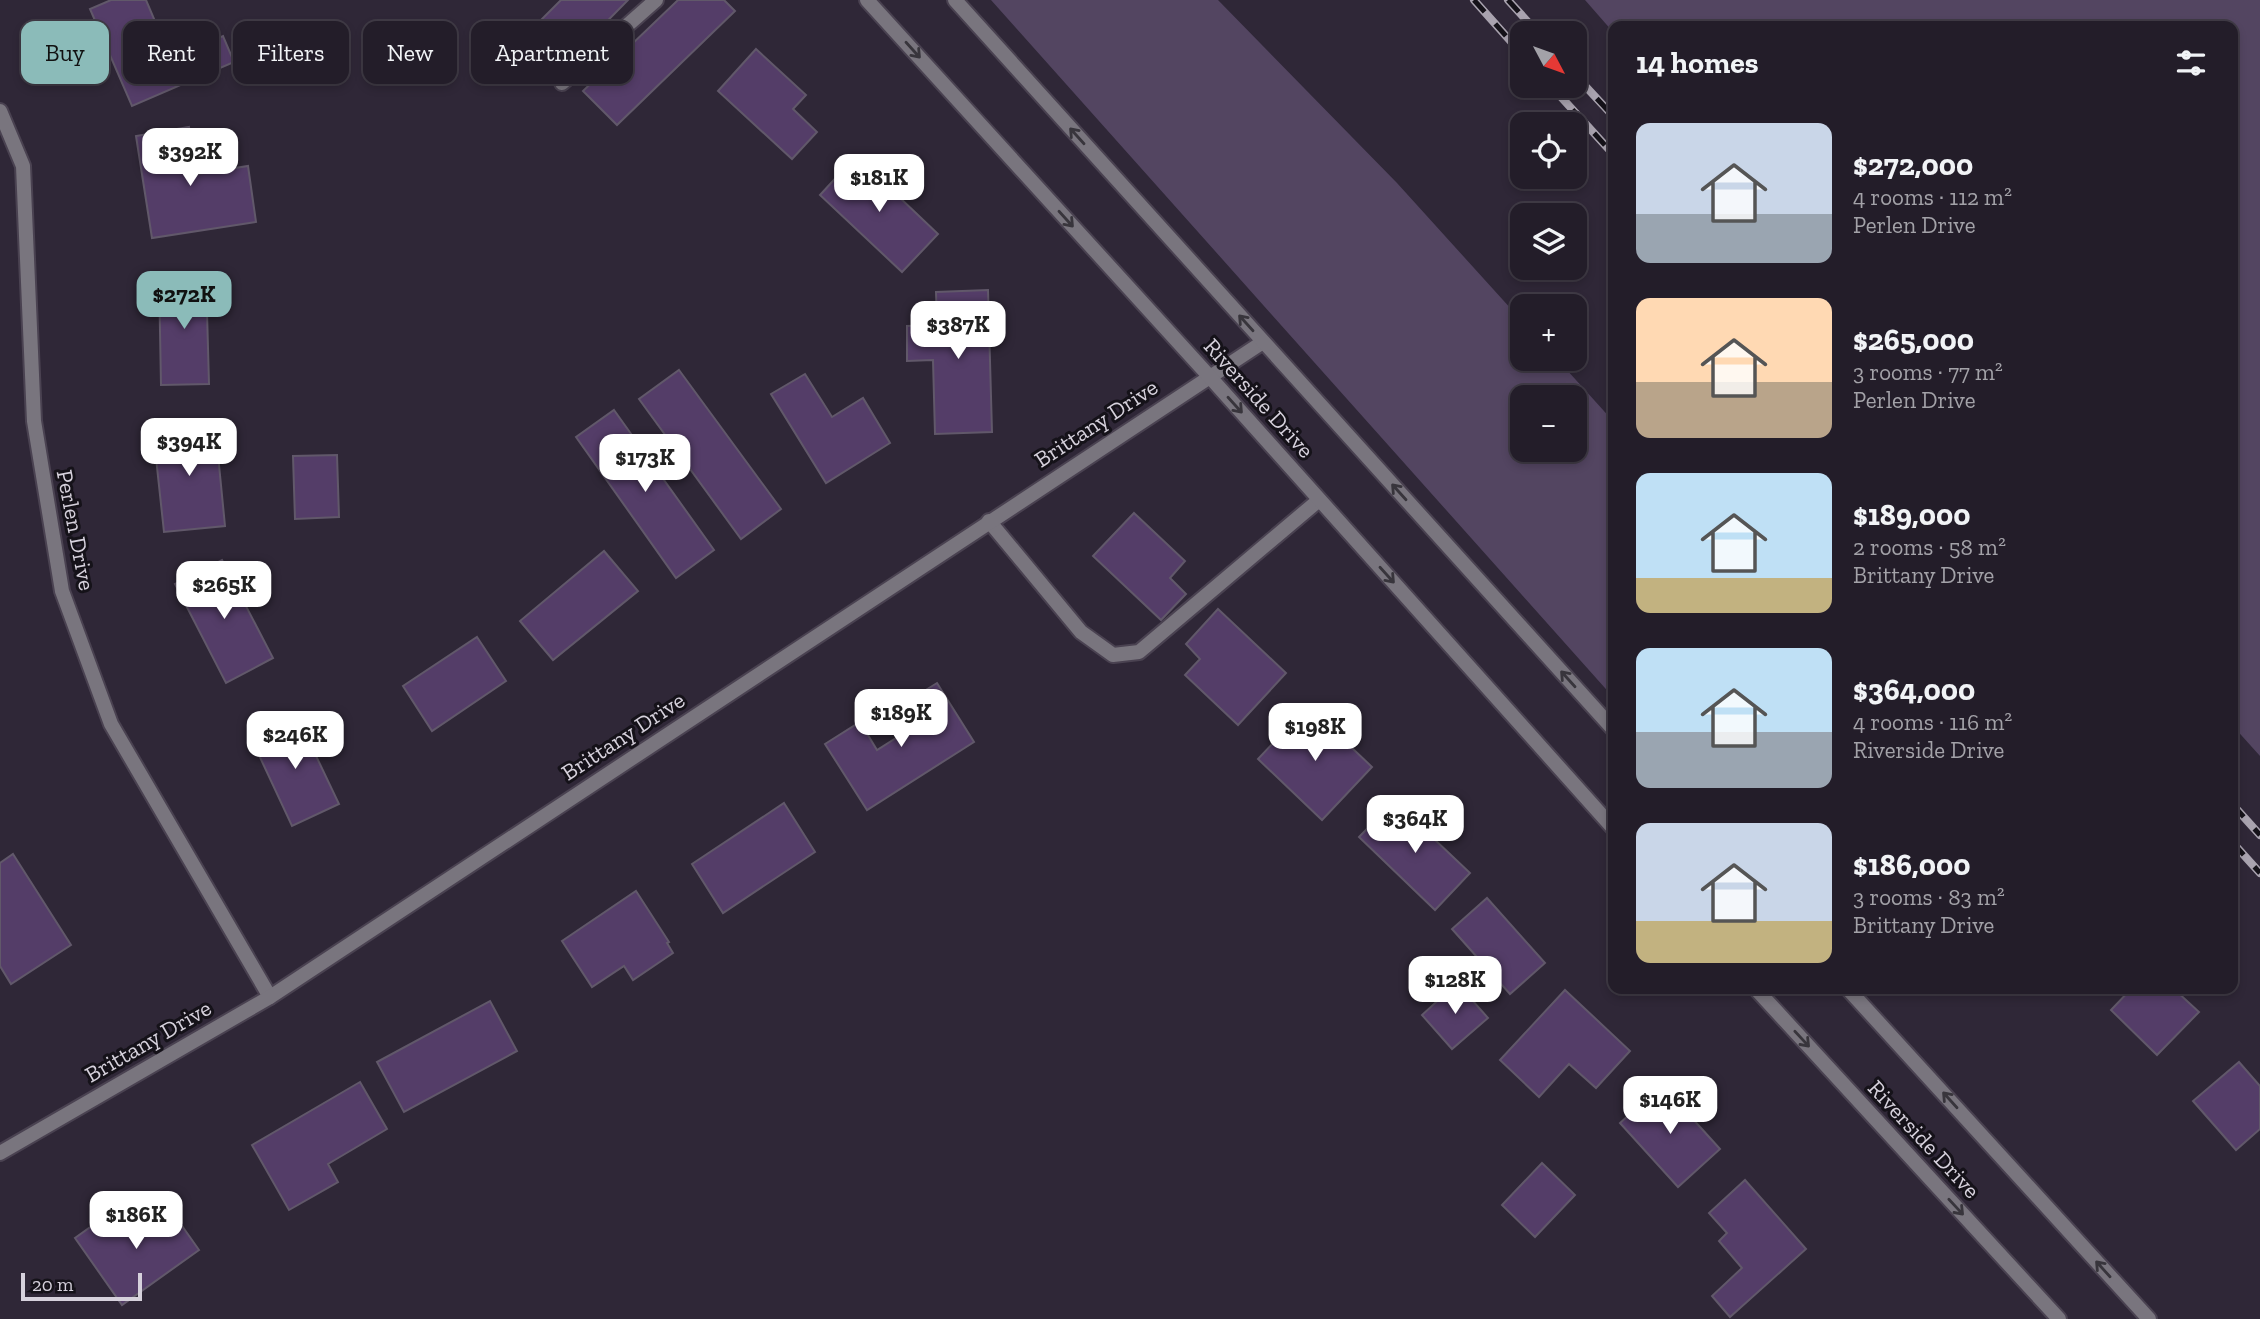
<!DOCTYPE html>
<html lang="en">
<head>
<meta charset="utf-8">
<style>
  :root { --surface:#231d29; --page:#2f2a35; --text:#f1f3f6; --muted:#a3a2a8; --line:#403b46; --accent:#8bbbb9 }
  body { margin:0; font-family:"Zilla Slab",serif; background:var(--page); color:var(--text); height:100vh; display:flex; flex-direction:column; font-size:26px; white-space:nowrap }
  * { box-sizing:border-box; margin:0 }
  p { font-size:23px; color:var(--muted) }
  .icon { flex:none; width:38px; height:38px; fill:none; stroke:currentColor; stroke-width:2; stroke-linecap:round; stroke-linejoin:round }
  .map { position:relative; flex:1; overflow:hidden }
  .panel { position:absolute; left:1608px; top:21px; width:630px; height:973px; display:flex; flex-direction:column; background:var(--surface); border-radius:14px; box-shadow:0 4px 10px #0003,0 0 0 2px var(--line) }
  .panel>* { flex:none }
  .banner { position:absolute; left:21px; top:21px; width:665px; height:63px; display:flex; gap:14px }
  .needle { width:46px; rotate:131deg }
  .controls { position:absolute; left:1510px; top:21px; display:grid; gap:14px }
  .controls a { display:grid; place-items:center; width:77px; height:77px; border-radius:14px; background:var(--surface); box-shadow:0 4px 10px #0003,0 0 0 2px var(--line); font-size:35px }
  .scale { position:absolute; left:21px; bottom:18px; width:121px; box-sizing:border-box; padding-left:7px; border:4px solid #d6d1dc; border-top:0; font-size:19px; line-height:24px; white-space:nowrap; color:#d6d1dc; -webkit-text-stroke:5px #151219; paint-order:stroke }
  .price { position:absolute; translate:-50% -60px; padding:0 16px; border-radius:14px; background:#fff; color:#222; font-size:23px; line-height:46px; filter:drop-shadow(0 2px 4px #0008) }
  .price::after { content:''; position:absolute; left:50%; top:42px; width:21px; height:16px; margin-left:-10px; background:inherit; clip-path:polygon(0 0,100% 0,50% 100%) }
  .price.active { background:var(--accent); color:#111 }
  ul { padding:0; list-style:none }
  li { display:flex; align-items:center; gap:21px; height:175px; padding:0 28px }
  li span { display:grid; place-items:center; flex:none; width:196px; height:140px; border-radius:14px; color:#555 }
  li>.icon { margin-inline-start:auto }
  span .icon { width:84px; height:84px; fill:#fffc; stroke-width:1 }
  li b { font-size:30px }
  h2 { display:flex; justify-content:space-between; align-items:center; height:84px; padding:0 28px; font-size:30px }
  .pill { padding:0 24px; border-radius:14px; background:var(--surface); box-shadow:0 4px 10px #0003,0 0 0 2px var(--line); font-size:24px; line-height:63px }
  .pill.active { background:var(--accent); color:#111 }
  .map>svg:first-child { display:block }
  .green { fill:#534561; fill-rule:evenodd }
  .building { fill:#543d68; stroke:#61586a; stroke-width:2 }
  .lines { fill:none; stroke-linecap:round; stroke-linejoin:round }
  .service-casing { stroke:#4a4251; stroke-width:18 }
  .minor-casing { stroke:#4a4251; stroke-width:18 }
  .tertiary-casing { stroke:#4a4251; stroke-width:18 }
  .service { stroke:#79757e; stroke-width:14 }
  .minor { stroke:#79757e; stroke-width:14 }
  .tertiary { stroke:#79757e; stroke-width:14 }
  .rail-casing { stroke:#a9a3af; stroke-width:8 }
  .rail { stroke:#151219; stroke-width:5; stroke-dasharray:16; stroke-linecap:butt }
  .oneway { stroke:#38353c }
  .labels { text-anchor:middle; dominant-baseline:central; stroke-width:6; stroke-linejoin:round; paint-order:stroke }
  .street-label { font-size:23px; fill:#d6d1dc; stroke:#151219 }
</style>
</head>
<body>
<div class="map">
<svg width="2260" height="1319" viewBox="0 0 2260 1319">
  <rect width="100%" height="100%" fill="#2f2737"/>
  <g class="green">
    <path d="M991,0h227l179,183 125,138v38h35l56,62v276zM1522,397h53v53h-53z"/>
    <path d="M1585,0h675v756l-27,-30v-700h-619l-1,6z"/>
  </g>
  <g class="building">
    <path d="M111,0h35l25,59 52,-23 11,26 -102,44 -42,-97z"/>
    <path d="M561,0h67l-64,65 -34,-34z"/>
    <path d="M678,0h46l11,11 -118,114 -34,-34z"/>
    <path d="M756,49l50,46 -13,14 24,23 -25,27 -74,-68z"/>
    <path d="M189,127l8,47 51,-8 8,56 -104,16 -16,-102z"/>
    <path d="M856,156l82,78 -36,38 -82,-77z"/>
    <path d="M206,276l3,108 -48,1 -2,-108z"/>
    <path d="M988,290l4,142 -57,2 -2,-74 -26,1v-35l30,-1 -1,-33z"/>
    <path d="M679,370l102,139 -40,30 -102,-140z"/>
    <path d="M805,374l27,43 31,-19 27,45 -64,40 -55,-89z"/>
    <path d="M614,410l100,140 -38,28 -100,-141z"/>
    <path d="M215,424l10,102 -61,6 -11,-102z"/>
    <path d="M337,455l2,62 -44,2 -2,-63z"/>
    <path d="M1134,513l51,48 -15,17 16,16 -25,26 -68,-64z"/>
    <path d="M604,551l34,40 -85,69 -33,-39z"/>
    <path d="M222,560l51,98 -47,25 -51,-99z"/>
    <path d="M1218,609l68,64 -48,52 -53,-50 15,-16 -14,-15z"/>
    <path d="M477,637l29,44 -74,50 -29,-45z"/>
    <path d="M937,683l37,59 -107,68 -42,-66 35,-22 17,28 44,-28 -13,-21z"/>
    <path d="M1308,706l64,61 -50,53 -64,-61z"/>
    <path d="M297,716l42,88 -47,22 -41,-88z"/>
    <path d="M1394,801l76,72 -35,37 -76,-73z"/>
    <path d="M784,803l31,49 -92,61 -31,-49z"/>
    <path d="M13,854l58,91 -60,39 -11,-18v-103z"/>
    <path d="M636,891l33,51 -2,1 6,10 -40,27 -9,-14 -32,21 -30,-46z"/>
    <path d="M1487,898l58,65 -35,31 -58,-65z"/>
    <path d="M1457,983l31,35 -36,31 -30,-34z"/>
    <path d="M2131,989h43l25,23 -42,43 -46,-45z"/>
    <path d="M1565,990l65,61 -34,37 -27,-24 -30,33 -39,-37z"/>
    <path d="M490,1001l27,50 -113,61 -27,-50z"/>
    <path d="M2239,1062l21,24v43l-24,21 -43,-49z"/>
    <path d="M360,1082l27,47 -59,35 10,18 -49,28 -37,-65z"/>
    <path d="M1662,1085l58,64 -42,38 -58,-64z"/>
    <path d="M1542,1163l33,32 -40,42 -33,-32z"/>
    <path d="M1745,1180l61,69 -76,68 -18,-21 30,-28 -23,-27 8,-8 -18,-20z"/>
    <path d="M168,1206l31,44 -77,55 -47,-67 42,-30 17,23z"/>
  </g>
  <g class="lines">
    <defs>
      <g id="service">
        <path d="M562,83l94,-83"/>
        <path d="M989,521l92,111 32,23 26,-3 180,-152"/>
      </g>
      <g id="minor">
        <path d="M0,111l23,55 11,255 28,170 49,133 159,273"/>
        <path d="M0,1153l270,-156 993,-655"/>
      </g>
      <g id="tertiary">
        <path d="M867,0l342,376 405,453"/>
        <path d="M955,0l659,730"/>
        <path d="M1756,989l303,330"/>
        <path d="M1848,989l301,330"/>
      </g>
    </defs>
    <use href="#service" class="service-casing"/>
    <use href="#minor" class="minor-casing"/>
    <use href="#tertiary" class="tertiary-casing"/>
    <use href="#service" class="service"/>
    <use href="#minor" class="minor"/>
    <use href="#tertiary" class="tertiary"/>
    <defs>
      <g id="rail">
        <path d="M1474,0l48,54"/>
        <path d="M1508,0l30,33"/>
        <path d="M1575,75l39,42"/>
        <path d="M1551,86l63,69"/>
        <path d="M2233,805l27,30"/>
        <path d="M2233,843l27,30"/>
      </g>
    </defs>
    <use href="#rail" class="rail-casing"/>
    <use href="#rail" class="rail"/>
  </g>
  <defs><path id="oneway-shaft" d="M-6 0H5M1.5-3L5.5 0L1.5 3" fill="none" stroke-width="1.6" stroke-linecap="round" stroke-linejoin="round" transform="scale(1.75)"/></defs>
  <g class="oneway">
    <use href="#oneway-shaft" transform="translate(913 50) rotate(48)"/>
    <use href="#oneway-shaft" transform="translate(1077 136) rotate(-132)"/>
    <use href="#oneway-shaft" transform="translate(1066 219) rotate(48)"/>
    <use href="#oneway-shaft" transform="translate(1246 323) rotate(-132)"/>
    <use href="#oneway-shaft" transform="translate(1235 405) rotate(48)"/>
    <use href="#oneway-shaft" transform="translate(1399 492) rotate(-132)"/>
    <use href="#oneway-shaft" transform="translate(1387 575) rotate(48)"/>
    <use href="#oneway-shaft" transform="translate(1568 679) rotate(-132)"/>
    <use href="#oneway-shaft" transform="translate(1802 1039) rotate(47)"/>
    <use href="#oneway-shaft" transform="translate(1950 1100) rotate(-132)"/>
    <use href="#oneway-shaft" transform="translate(1956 1207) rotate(47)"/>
    <use href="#oneway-shaft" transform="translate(2103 1269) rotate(-132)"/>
  </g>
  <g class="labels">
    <g class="street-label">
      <text transform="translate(1259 398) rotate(48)">Riverside Drive</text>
      <text transform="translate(1096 423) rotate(-33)">Brittany Drive</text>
      <text transform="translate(76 530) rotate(79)">Perlen Drive</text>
      <text transform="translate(623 736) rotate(-33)">Brittany Drive</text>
      <text transform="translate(148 1041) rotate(-30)">Brittany Drive</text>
      <text transform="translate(1924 1139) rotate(47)">Riverside Drive</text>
    </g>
  </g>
</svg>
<div class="controls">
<a><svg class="needle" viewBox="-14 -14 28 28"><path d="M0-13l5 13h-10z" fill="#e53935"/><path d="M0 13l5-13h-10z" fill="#a3a2a8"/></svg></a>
<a><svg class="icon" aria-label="locate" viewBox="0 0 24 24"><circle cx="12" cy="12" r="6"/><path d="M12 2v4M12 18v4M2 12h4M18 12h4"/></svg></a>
<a><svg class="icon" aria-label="layers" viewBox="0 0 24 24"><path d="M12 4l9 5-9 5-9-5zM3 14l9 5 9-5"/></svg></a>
<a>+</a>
<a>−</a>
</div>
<div class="scale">20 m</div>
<b class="price" style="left:190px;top:188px">$392K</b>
<b class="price" style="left:879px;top:214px">$181K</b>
<b class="price active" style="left:184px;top:331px">$272K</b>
<b class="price" style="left:958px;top:361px">$387K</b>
<b class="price" style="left:189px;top:478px">$394K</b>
<b class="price" style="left:645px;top:494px">$173K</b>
<b class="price" style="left:224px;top:621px">$265K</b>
<b class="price" style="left:901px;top:749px">$189K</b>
<b class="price" style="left:1315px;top:763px">$198K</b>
<b class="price" style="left:295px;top:771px">$246K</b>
<b class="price" style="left:1415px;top:855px">$364K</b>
<b class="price" style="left:1455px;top:1016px">$128K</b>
<b class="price" style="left:1670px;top:1136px">$146K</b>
<b class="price" style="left:136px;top:1251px">$186K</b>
<div class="banner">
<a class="pill active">Buy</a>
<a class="pill">Rent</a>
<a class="pill">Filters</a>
<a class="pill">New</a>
<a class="pill">Apartment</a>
</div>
<section class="panel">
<h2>14 homes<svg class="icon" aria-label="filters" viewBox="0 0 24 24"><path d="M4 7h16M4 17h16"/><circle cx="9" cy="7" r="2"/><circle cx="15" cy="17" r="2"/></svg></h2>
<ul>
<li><span style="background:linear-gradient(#c9d6e8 65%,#9aa5b1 0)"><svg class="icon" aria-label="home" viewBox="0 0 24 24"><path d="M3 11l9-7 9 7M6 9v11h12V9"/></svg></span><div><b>$272,000</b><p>4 rooms · 112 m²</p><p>Perlen Drive</p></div></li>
<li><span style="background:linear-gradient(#ffd9b3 60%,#b9a48a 0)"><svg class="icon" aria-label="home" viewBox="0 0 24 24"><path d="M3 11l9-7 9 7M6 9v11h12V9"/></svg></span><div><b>$265,000</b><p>3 rooms · 77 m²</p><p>Perlen Drive</p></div></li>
<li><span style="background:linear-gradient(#bfe0f5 75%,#c2b280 0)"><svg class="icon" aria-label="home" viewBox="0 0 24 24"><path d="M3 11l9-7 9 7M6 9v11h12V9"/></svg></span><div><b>$189,000</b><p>2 rooms · 58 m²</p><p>Brittany Drive</p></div></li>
<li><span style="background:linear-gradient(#bfe0f5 60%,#9aa5b1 0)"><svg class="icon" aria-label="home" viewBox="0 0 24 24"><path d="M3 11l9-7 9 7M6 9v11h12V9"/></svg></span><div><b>$364,000</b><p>4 rooms · 116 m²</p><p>Riverside Drive</p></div></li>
<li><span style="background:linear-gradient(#c9d6e8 70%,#c2b280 0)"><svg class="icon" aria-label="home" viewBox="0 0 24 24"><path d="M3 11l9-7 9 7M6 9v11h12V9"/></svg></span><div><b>$186,000</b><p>3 rooms · 83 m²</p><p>Brittany Drive</p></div></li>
</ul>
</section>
</div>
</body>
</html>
